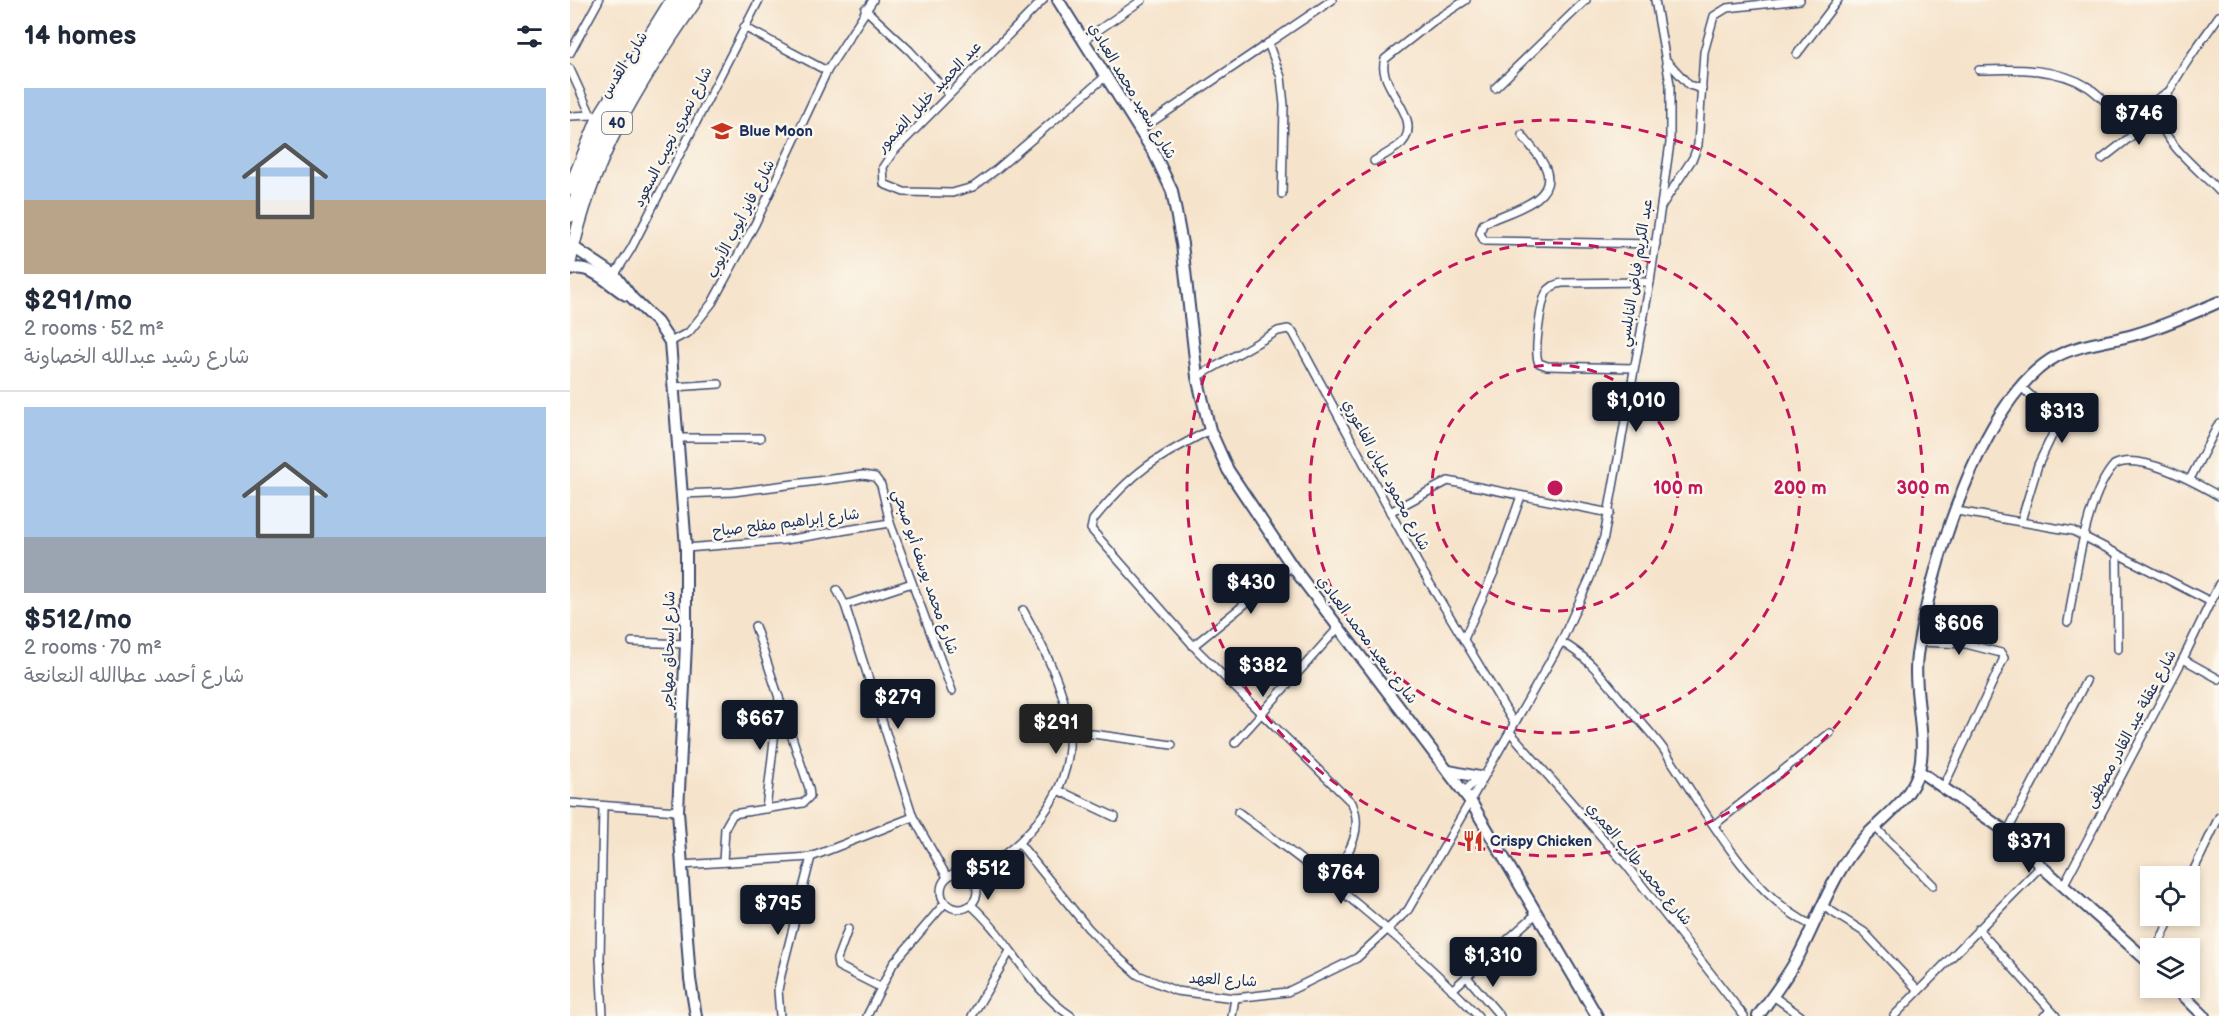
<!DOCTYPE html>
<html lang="en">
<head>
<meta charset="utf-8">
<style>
  :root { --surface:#fff; --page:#f6f6f7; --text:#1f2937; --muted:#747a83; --line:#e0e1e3; --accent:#111827 }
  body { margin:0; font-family:"Balsamiq Sans","Playpen Sans Arabic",sans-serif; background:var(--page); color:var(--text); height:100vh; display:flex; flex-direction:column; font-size:22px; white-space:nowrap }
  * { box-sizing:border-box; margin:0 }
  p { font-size:20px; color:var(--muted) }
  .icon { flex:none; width:33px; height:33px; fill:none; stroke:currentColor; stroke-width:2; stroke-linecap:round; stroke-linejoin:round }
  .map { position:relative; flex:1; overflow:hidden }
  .side { display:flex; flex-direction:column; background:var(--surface); width:570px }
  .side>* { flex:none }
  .fabs { position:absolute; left:1570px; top:866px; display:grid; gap:12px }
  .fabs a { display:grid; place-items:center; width:60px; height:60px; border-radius:0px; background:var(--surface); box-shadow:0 3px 9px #0003; font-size:30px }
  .price { position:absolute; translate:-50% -51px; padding:0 14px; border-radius:6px; background:var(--accent); color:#fff; font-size:20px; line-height:39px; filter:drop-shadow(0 2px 3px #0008) }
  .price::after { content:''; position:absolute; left:50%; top:36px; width:18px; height:14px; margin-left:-9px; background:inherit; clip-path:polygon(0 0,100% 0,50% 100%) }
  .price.current { background:#222; color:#fff }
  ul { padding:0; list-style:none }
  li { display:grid; align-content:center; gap:12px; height:318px; padding:0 24px }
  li+li { border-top:2px solid var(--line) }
  li span { display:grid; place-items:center; height:186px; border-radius:0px; color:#555 }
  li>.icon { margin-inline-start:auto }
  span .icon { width:108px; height:108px; fill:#fffc; stroke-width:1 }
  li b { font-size:26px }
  h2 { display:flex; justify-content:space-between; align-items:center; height:72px; padding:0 24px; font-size:26px }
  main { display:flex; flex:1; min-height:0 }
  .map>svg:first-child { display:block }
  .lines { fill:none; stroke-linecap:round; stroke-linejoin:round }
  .street-casing { stroke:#3c4a6e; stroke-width:10 }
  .secondary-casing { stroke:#3c4a6e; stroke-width:14 }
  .highway-casing { stroke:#3c4a6e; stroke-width:15 }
  .street { stroke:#fff; stroke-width:7 }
  .secondary { stroke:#fff; stroke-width:10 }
  .highway { stroke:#fff; stroke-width:12 }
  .ring { fill:none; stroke:#c2185b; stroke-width:3; stroke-dasharray:10 8 }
  .labels { text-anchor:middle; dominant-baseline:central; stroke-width:5; stroke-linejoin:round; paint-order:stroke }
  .shield { fill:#fbf7ec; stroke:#5e6b89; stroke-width:1.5 }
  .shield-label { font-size:14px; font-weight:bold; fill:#1b2f5e }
  .street-label { font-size:15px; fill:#1b2f5e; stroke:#fbf7ec }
  .poi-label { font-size:15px; font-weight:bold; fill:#1b2f5e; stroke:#fbf7ec; text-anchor:start }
  .centre { fill:#c2185b; stroke:#fbf7ec; stroke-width:3 }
  .ring-label { font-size:18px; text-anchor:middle; font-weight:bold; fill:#c2185b; stroke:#fbf7ec; stroke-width:5; stroke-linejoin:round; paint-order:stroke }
</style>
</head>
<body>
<main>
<section class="side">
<h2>14 homes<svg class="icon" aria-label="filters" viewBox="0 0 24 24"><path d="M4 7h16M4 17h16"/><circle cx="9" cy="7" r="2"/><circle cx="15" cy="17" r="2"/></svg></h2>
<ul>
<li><span style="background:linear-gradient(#a9c7e8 60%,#b9a48a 0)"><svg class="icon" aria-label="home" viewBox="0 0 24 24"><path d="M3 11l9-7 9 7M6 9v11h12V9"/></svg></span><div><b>$291/mo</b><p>2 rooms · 52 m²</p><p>شارع رشيد عبدالله الخصاونة</p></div></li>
<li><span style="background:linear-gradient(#a9c7e8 70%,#9aa5b1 0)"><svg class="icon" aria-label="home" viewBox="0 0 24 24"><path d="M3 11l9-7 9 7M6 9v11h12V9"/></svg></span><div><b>$512/mo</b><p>2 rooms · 70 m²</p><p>شارع أحمد عطاالله النعانعة</p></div></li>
</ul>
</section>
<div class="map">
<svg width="1649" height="1016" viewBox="0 0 1649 1016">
  <rect width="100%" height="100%" fill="#fbf7ec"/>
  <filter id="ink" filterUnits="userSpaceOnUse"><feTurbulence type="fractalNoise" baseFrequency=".0167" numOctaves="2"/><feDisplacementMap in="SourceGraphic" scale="12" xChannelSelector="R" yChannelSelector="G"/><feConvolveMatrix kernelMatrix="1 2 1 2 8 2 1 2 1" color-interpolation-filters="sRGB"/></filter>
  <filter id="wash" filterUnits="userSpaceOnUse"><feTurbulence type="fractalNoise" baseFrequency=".008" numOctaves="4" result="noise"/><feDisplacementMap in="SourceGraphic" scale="24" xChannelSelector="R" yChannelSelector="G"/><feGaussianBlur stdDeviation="1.35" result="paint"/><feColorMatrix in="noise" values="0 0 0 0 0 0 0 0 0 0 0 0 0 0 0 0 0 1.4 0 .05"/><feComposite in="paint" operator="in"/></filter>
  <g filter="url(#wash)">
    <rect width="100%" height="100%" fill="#f6e3cb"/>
  </g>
  <g filter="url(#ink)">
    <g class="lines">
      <defs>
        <g id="street">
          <path d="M473,0l-150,152 -10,15 1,17 20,8 48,1 21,-6 23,-17 110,-94"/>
          <path d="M295,9l45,42 38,42"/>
          <path d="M1649,16c-14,21 -65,85 -58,108 7,22 42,50 58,67"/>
          <path d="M174,27l83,44"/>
          <path d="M514,40l58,-40"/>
          <path d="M698,43l13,34 3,28 -2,89"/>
          <path d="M0,53l29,-53"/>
          <path d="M1227,54l41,-54"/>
          <path d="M1098,62l21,23 13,4"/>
          <path d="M0,69l20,44"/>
          <path d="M1409,70c36,-1 77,-3 109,17 14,9 25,25 40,31l40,-26"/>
          <path d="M925,88l91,-88"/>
          <path d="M0,116l24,-1"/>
          <path d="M570,130l192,-130"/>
          <path d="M952,135c7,10 19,21 24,34 13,34 -43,43 -63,55l-3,9 4,8 172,3"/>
          <path d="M1532,159l58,-45"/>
          <path d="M804,161c9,-5 20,-11 28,-18 23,-26 -27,-57 -17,-84l47,-37 34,-22"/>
          <path d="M1092,205l31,-47 5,-13 6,-93 10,-36 13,-8 73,-8"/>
          <path d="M43,277l18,-28 128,-249"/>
          <path d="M100,342l19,-10 23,-29 43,-79 72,-153 46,-71"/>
          <path d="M1064,368l-87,-2 -8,-3c-6,-9 2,-59 7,-70 4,-6 9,-9 16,-10l88,-1"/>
          <path d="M627,377l81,-46 10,-2 5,3 127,235 94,156"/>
          <path d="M104,387l45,-3"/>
          <path d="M1451,387l36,32 1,4 -20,42 -17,56"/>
          <path d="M640,430c-55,28 -78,42 -117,90l-2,9 107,122 154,152c13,30 -6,53 -21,78"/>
          <path d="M109,438h81"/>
          <path d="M1620,479l29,-56"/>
          <path d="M112,494l51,-2 130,-17 12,2 6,8 9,38 62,168"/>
          <path d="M1387,511l116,20 138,71"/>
          <path d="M820,512l58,-31 162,32"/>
          <path d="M116,548l99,-8 105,-17"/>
          <path d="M1547,555l1,94"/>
          <path d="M267,590l8,15 68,212 34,60"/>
          <path d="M275,605l67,-22"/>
          <path d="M1498,622c7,-42 18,-126 46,-157 26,-14 82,18 105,31"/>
          <path d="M894,639l30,-67 27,-76"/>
          <path d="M62,642l54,2"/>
          <path d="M991,642c26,14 40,33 59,56 14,17 31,34 44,52 41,59 83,144 149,176"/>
          <path d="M1349,642l47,2 35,9 3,5 -60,128"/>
          <path d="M623,646l99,-80"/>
          <path d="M1613,659l36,20"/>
          <path d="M501,731l101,14"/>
          <path d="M940,732l117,134 117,150"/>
          <path d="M665,743l103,-115"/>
          <path d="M488,790l57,27"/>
          <path d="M894,792l17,-17"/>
          <path d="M0,803l108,8"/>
          <path d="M196,809l13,-112"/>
          <path d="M668,812c85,63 168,127 240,204"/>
          <path d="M1144,825l116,-92"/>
          <path d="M1305,827l58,58"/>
          <path d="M1437,832l79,-151"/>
          <path d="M449,843l69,85 21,21 29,26 38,16 59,7 52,-6 70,-34 51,-48 153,-268 29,-64 14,-41 46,-255 20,-139v-59l-15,-84"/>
          <path d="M153,862l2,-34 8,-14 70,-11 7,-7 -1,-8 -54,-162"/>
          <path d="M111,865l130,-8 102,-40"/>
          <circle cx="389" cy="891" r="18"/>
          <path d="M403,878c17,-14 38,-26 53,-43 73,-78 41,-144 -3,-225"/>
          <path d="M1620,878l29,-61"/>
          <path d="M1493,886l120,-227 36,-75"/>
          <path d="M401,905c38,33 57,83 100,111"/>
          <path d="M1253,906l41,26 54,58"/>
          <path d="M278,929l-11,30 1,7 42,21"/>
          <path d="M1408,929l78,87"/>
          <path d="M1587,948l15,-33"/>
          <path d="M897,977l33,39"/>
          <path d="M882,990l85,-77"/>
          <path d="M1203,996l28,20"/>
          <path d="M33,1016l-3,-58 3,-150"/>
          <path d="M210,1016l-2,-26 3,-15 30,-118"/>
          <path d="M297,1016l26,-52 52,-61"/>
          <path d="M402,1016l38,-65"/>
          <path d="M662,1016l3,-18"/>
          <path d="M1324,1016l147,-150"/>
          <path d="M1474,1016l7,-5"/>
        </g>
        <g id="secondary">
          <path d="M488,0l96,153 18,38 10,53 15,133 13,53 18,40 64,96 179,236 126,214"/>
          <path d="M3,247l42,28 17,23 25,24 13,20 16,206v96l-8,167 12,168 6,37"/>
          <path d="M0,270c20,-8 39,15 56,25"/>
          <path d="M879,771l30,6"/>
          <path d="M1349,771l88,61 34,34 110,98"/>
          <path d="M1605,987l29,29"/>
          <path d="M1188,1016c15,-20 29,-39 41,-61 21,-40 34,-84 65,-117 19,-20 47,-39 55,-68 9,-32 -7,-79 -2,-115 12,-81 63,-258 140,-299 23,-12 51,-14 76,-21 29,-8 58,-21 86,-33"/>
        </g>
        <g id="highway">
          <path d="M0,188l29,-71 73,-117"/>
          <path d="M0,216c24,-80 69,-147 114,-216"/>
          <path d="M0,261c21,-103 67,-176 126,-261"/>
        </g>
      </defs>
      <use href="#street" class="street-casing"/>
      <use href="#secondary" class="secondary-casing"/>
      <use href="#highway" class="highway-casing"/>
      <use href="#street" class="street"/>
      <use href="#secondary" class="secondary"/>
      <use href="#highway" class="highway"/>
    </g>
  </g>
  <g class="ring">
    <circle cx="985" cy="488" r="123"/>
    <circle cx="985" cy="488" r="245"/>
    <circle cx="985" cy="488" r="368"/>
  </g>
  <defs>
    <symbol id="school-bare" viewBox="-9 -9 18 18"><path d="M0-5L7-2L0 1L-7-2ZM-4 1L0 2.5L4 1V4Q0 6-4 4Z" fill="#c8321e" stroke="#fbf7ec" stroke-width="2.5" paint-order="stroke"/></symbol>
    <symbol id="restaurant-bare" viewBox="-9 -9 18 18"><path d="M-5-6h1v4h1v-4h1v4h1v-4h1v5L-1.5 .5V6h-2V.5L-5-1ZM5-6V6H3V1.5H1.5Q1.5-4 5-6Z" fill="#c8321e" stroke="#fbf7ec" stroke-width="2.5" paint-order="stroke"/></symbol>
  </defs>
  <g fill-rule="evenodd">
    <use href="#school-bare" x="137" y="116" width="30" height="30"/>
    <use href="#restaurant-bare" x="888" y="826" width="30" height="30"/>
  </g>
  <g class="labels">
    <rect class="shield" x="32" y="112" width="30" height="22" rx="4.5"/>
    <g class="shield-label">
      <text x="47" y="123">40</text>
    </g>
    <g class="street-label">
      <text transform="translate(54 65) rotate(-58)">شارع القدس</text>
      <text transform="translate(562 91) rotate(59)">شارع سعيد محمد العبادي</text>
      <text transform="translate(359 97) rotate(-47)">عبد الحميد خليل الضمور</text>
      <text transform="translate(103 137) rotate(-63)">شارع نصري نجيب السعود</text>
      <text transform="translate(171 219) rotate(-63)">شارع فايز أيوب الأيوب</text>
      <text transform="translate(1066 273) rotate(-81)">عبد الكريم فياض النابلسي</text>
      <text transform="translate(816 475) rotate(62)">شارع محمود عليان الفاعوري</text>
      <text transform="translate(216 523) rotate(-7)">شارع إبراهيم مفلح صياح</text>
      <text transform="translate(355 572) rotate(71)">شارع محمد يوسف أبو صبحي</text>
      <text transform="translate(797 640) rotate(53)">شارع سعيد محمد العبادي</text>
      <text transform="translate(99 650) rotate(-89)">شارع إسحاق مهاجر</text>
      <text transform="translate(1561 729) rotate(-62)">شارع عقلة عبد القادر مصطفى</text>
      <text transform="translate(1069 864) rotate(50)">شارع محمد طالب العمري</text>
      <text transform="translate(653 980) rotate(3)">شارع العهد</text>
    </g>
    <g class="poi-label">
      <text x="169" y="131">Blue Moon</text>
      <text x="920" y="841">Crispy Chicken</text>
    </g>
  </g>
  <circle cx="985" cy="488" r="9" class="centre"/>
  <g class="ring-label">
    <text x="1108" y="494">100 m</text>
    <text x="1230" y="494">200 m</text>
    <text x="1353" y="494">300 m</text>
  </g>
</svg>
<div class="fabs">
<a><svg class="icon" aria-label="locate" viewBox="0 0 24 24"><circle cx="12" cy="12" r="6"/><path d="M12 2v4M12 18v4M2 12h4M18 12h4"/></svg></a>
<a><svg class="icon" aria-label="layers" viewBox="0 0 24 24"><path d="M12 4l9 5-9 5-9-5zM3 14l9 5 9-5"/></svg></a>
</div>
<b class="price" style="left:1569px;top:146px">$746</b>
<b class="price" style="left:1066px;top:433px">$1,010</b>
<b class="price" style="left:1492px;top:444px">$313</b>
<b class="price" style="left:681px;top:615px">$430</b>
<b class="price" style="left:1389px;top:656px">$606</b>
<b class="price" style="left:693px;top:698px">$382</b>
<b class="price" style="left:328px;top:730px">$279</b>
<b class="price" style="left:190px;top:751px">$667</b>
<b class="price current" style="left:486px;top:755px">$291</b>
<b class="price" style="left:1459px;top:874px">$371</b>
<b class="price" style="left:418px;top:901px">$512</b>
<b class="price" style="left:771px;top:905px">$764</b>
<b class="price" style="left:208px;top:936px">$795</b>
<b class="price" style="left:923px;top:988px">$1,310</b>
</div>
</main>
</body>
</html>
